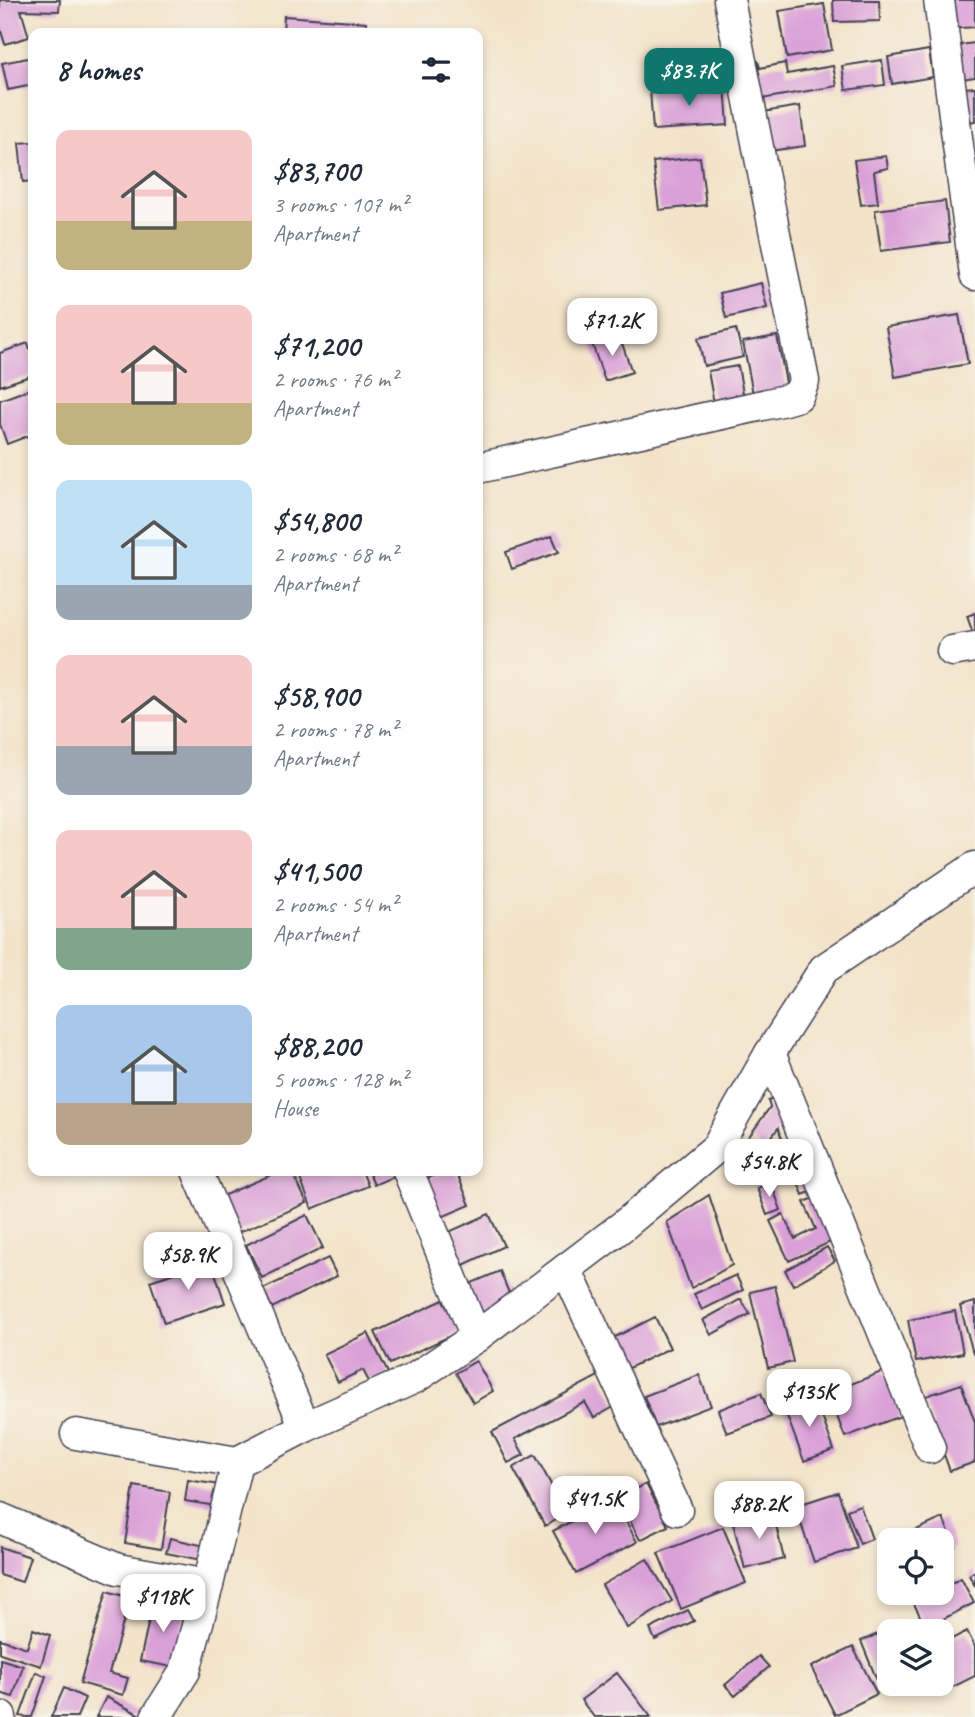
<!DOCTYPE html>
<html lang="en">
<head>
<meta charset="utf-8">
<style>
  :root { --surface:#fff; --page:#f6f6f7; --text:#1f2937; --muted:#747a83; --accent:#0f766e }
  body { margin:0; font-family:Caveat,sans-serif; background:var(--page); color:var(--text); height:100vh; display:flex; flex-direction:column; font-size:26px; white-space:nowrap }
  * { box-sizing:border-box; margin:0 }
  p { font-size:23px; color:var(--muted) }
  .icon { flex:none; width:38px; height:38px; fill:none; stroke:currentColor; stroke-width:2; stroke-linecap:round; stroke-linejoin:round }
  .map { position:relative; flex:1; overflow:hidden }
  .details { position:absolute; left:28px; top:28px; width:455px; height:1148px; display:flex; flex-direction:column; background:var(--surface); border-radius:14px; box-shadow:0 4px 10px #0003 }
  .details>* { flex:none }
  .buttons { position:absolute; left:877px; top:1528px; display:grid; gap:14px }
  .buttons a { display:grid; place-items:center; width:77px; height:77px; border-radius:14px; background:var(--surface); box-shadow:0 4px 10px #0003; font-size:35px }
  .price { position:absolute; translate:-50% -60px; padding:0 16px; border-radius:14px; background:#fff; color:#222; font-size:23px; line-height:46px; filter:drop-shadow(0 2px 4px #0008) }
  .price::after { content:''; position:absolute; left:50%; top:42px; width:21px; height:16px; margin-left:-10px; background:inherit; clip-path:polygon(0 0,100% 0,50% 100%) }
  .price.selected { background:var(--accent); color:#fff }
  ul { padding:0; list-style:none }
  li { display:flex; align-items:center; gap:21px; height:175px; padding:0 28px }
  li span { display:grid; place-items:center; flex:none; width:196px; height:140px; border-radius:14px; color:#555 }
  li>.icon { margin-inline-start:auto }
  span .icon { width:84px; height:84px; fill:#fffc; stroke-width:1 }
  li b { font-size:30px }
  h2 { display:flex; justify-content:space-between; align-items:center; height:84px; padding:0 28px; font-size:30px }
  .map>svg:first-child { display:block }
  .building { fill:#daa0d8 }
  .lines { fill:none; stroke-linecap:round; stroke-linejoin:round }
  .minor-casing { stroke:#413f50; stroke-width:33 }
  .minor { stroke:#fff; stroke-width:30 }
</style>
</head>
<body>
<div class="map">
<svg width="975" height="1717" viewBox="0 0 975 1717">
  <rect width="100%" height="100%" fill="#f7f3e8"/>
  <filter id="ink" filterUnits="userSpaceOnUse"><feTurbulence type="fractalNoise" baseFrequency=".0143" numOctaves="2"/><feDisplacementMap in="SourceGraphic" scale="14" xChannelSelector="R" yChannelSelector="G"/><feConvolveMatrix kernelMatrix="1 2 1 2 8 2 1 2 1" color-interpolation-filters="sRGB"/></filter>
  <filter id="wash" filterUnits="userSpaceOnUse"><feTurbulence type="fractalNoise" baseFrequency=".00686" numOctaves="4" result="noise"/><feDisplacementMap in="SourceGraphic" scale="28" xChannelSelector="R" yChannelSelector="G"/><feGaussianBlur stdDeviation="1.57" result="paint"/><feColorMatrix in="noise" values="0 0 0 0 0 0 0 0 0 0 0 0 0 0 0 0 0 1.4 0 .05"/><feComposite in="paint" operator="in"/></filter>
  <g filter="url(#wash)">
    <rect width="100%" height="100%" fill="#f3e3c9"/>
    <g id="blocks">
      <g class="building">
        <path d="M0,0h60l-1,11 -38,-1 8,27 -24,7 -5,-16z"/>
        <path d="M833,0h46l1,21 -46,1z"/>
        <path d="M945,0h30v27l-28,2z"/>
        <path d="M824,4l8,46 -45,8 -8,-47z"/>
        <path d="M284,16l82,6 -1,11h-82z"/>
        <path d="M975,43v34l-20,3 -3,-34z"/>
        <path d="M929,50l4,27 -41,7 -4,-27z"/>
        <path d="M33,57v28l-25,5 -6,-27z"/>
        <path d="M882,60l3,25 -39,5 -4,-24z"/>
        <path d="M758,61l2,7 25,-5 2,11 46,-8 4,20 -87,15 -7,-38z"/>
        <path d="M725,85l3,40 -75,5 -3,-40z"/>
        <path d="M975,87v34l-7,1 -3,-34z"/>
        <path d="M800,106l5,40 -36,5 -6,-39z"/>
        <path d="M33,142v39l-10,1 -4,-39z"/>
        <path d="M886,156l2,12 -14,3 4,32 -17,2 -7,-45z"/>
        <path d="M700,157l6,48 -47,5 -6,-48z"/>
        <path d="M945,201l5,41 -69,9 -6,-41z"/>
        <path d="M761,283l6,25 -41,10 -6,-25z"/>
        <path d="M959,315l9,49 -73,13 -9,-50z"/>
        <path d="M736,329l7,28 -39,9 -6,-28z"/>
        <path d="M619,335l13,37 -27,9 -13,-37z"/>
        <path d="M777,336l10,52 -34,6 -10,-52z"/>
        <path d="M28,343l5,16v16l-33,11v-33z"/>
        <path d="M738,366l7,38 -30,5 -7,-38z"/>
        <path d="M33,388v46l-26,10 -7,-20v-24z"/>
        <path d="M552,536l7,16 -47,17 -6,-17z"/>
        <path d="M975,613v26l-8,-23z"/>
        <path d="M781,1096l34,94 -12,5 -25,-67 -15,21 -15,-11 22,-31 -2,-6z"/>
        <path d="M280,1171h12l15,32 -72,31 -15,-37z"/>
        <path d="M297,1171h65l6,15 -56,23z"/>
        <path d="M368,1171h30l1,3 -25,11z"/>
        <path d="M445,1171h11l14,34 -33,14 -16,-38z"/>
        <path d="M771,1183l10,27 -14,5 -10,-27z"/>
        <path d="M709,1195l23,70 -41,23 -24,-66z"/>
        <path d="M817,1197l20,42 -48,22 -19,-40 13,-7 12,25 21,-10 -12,-27z"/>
        <path d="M489,1214l15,32 -49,23 -15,-33z"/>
        <path d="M307,1215l16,33 -61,30 -16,-33z"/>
        <path d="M827,1247l8,14 -42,24 -8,-15z"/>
        <path d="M328,1258l9,18 -65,32 -9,-19z"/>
        <path d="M211,1261l14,42 -61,20 -14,-42z"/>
        <path d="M500,1271l13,32 -39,17 -14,-32z"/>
        <path d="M736,1275l7,15 -41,20 -8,-16z"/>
        <path d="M775,1286l18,76 -25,6 -18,-76z"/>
        <path d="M741,1299l9,15 -39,21 -8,-15z"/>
        <path d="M443,1300l16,32 -69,32 -15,-32z"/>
        <path d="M975,1302v51h-2l-13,-47z"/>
        <path d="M955,1311l8,42 -47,9 -8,-42z"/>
        <path d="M655,1317l15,31 -47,23 -16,-30z"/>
        <path d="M368,1333l23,46 -19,9 -9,-18 -25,12 -14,-28z"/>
        <path d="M476,1361l17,30 -20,12 -17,-30z"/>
        <path d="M884,1371l17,45 -56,21 -17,-44z"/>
        <path d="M600,1375l17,30 -23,13 -9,-16 -70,37 9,16 -16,8 -16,-31z"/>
        <path d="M699,1375l12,31 -55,21 -12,-31z"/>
        <path d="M961,1384l14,38v40l-25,9 -27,-74z"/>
        <path d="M761,1393l10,24 -44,16 -9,-23z"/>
        <path d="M815,1397l19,53 -30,11 -20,-53z"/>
        <path d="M535,1455l32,59 -22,12 -32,-58z"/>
        <path d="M188,1480l32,5 -4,21 -31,-5z"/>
        <path d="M646,1484l22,42 -28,14 -22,-42z"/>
        <path d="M134,1486l36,6 -9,57 -36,-6z"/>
        <path d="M838,1492l19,56 -43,14 -19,-56z"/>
        <path d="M614,1499l23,43 -61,32 -23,-43z"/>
        <path d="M860,1505l12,34 -12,5 -13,-34z"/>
        <path d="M773,1513l11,46 -39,10 -12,-46z"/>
        <path d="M943,1518l12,29 -13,6v-13h-48z"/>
        <path d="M723,1527l23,56 -65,26 -23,-56z"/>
        <path d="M170,1538l35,8 -3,14 -36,-7z"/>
        <path d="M0,1547l30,10 -8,25 -22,-7z"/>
        <path d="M647,1559l25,42 -45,27 -25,-43z"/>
        <path d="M975,1571v15l-6,-11z"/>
        <path d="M961,1578l13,25 -48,25 -13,-26 19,-10h10v-4z"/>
        <path d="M107,1591l23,7 -21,75 19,5 -5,17 -43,-12z"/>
        <path d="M153,1601l32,7 -12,59 -33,-6z"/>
        <path d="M688,1610l6,11 -39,19 -5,-11z"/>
        <path d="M902,1624l3,7h-16v47l-11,5 -17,-42z"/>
        <path d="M33,1629l17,6 -9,31 -41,-13v-14l27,9z"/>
        <path d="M967,1631l8,16v29l-22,11 -11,-23v-20z"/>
        <path d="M853,1647l24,47 -42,21 -24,-48z"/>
        <path d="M759,1656l10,11 -34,29 -10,-11z"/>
        <path d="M0,1659l23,7 -10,31 -13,-4z"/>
        <path d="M36,1672l10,4 -14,41h-7l-5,-1z"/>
        <path d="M617,1673l34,44h-57l-13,-17z"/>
        <path d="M64,1688l21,10 -8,19h-26z"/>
        <path d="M106,1697l38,20h-48z"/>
      </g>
    </g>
  </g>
  <g filter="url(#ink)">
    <use href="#blocks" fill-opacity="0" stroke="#413f50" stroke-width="2"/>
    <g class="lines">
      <defs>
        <g id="minor">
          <path d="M939,0l36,275"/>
          <path d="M478,468l303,-67 17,-5 6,-15 -75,-381"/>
          <path d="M952,651l23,-4"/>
          <path d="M770,1053l160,395"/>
          <path d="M197,1171l108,256"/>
          <path d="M408,1171l68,166"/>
          <path d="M566,1269l111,241"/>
          <path d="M76,1434l161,28 68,-35 110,-49 61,-41 148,-112 92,-77 54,-95 54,-84 151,-102"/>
          <path d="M0,1518l118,51 90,16"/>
          <path d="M0,1717h1"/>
          <path d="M156,1717l29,-46 23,-86 29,-123"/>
        </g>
      </defs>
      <use href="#minor" class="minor-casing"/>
      <use href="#minor" class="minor"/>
    </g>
  </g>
</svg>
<div class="buttons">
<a><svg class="icon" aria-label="locate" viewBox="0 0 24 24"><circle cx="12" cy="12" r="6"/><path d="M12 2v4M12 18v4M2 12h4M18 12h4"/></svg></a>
<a><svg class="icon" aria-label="layers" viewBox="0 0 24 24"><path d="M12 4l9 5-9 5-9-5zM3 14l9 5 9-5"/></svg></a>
</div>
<b class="price selected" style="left:689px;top:108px">$83.7K</b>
<b class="price" style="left:612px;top:358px">$71.2K</b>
<b class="price" style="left:769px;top:1199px">$54.8K</b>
<b class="price" style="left:188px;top:1292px">$58.9K</b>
<b class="price" style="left:809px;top:1429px">$135K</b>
<b class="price" style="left:595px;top:1536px">$41.5K</b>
<b class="price" style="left:759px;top:1541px">$88.2K</b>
<b class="price" style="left:163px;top:1634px">$118K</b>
<section class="details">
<h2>8 homes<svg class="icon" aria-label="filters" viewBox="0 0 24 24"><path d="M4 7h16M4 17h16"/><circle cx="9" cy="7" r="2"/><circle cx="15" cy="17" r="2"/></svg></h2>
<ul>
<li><span style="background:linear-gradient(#f6c9c9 65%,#c2b280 0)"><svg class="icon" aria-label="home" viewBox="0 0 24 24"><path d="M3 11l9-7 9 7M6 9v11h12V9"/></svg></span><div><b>$83,700</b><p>3 rooms · 107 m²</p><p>Apartment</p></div></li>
<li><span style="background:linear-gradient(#f6c9c9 70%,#c2b280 0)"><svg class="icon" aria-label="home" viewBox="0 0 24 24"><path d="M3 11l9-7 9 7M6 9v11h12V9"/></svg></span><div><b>$71,200</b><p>2 rooms · 76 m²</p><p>Apartment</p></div></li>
<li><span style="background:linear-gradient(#bfe0f5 75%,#9aa5b1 0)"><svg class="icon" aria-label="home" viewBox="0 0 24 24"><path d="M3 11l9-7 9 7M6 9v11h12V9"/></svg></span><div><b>$54,800</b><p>2 rooms · 68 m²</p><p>Apartment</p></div></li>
<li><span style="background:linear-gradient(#f6c9c9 65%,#9aa5b1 0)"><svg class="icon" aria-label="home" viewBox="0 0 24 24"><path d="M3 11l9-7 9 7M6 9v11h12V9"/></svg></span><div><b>$58,900</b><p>2 rooms · 78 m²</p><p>Apartment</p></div></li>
<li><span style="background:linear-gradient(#f6c9c9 70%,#7fa58c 0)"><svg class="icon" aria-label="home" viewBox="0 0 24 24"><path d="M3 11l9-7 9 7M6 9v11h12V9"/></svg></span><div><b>$41,500</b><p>2 rooms · 54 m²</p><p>Apartment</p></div></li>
<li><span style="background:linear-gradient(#a9c7e8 70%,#b9a48a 0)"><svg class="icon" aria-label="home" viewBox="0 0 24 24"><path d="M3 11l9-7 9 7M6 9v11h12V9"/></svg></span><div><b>$88,200</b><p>5 rooms · 128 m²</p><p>House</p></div></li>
</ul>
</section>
</div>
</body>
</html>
